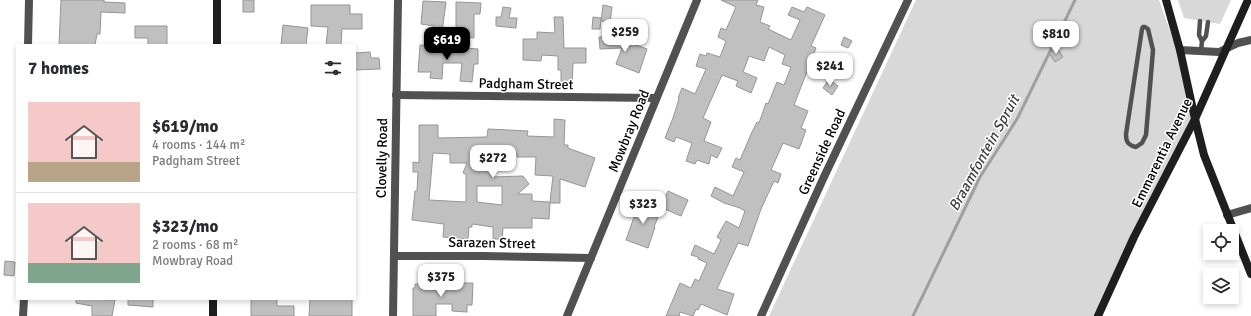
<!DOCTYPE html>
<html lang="en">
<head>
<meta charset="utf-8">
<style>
  :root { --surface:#fff; --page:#f7f7f7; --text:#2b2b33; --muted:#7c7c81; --line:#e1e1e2; --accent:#000 }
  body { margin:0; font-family:Signika,sans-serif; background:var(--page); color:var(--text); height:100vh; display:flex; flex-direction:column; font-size:15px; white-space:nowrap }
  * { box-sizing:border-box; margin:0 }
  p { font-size:13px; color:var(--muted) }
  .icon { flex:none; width:22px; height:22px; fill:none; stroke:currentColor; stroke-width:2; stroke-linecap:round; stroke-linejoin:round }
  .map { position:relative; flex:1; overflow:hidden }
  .sheet { position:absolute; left:16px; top:44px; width:340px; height:256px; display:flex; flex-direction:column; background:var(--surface); border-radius:0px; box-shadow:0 2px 6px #0003 }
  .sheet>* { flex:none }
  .tools { position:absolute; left:1203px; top:224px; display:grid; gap:8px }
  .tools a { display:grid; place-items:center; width:36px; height:36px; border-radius:0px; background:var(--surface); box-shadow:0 2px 6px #0003; font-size:20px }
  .price { position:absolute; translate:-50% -34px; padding:0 9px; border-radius:8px; background:#fff; color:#222; font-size:13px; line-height:26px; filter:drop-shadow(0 1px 2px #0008) }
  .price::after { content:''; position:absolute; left:50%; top:24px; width:12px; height:9px; margin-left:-6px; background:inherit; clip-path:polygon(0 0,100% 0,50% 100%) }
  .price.on { background:var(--accent); color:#fff }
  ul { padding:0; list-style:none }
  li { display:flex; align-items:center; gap:12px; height:100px; padding:0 12px }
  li+li { border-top:1px solid var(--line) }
  li span { display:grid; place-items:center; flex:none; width:112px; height:80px; border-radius:0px; color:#555 }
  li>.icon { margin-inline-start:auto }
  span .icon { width:48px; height:48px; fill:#fffc; stroke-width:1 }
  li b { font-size:17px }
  h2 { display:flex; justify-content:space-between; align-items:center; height:48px; padding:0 12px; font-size:17px }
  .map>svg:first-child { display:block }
  .green { fill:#d8d8d8 }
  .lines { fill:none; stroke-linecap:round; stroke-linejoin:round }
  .stream { stroke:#9f9f9f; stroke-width:3 }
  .building { fill:#c0c0c0; stroke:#959595; fill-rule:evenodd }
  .lane { stroke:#515151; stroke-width:4.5 }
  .street { stroke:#515151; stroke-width:8 }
  .secondary { stroke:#1e1e1e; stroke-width:8 }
  .labels { text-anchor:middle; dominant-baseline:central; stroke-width:3; stroke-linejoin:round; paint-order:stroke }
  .street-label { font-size:14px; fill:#000; stroke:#fff }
  .water-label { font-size:15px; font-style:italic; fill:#404040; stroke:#fff }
</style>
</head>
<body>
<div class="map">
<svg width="1251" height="316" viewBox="0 0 1251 316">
  <rect width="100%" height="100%" fill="#fff"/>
  <g class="green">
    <path d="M916,0h243l16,45 20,74 -94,197h-332z"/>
    <path d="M1178,0h53l-11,24 -36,-6z"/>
  </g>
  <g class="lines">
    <path class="stream" d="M913,316l67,-139 37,-58 58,-119"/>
  </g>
  <g class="building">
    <path d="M61,0h43v2l21,1v10l-24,-1 -1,22h-3l-2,11h-36z"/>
    <rect x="243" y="0" width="11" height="12"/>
    <path d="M721,0h37l-2,5 8,2 -4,15 10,4 -2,3 23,11 9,-20 -12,-5 4,-8 12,5 3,-5 18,8 -14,31 5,2 -22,57 14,6 -7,17 5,2 -7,19 -16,-6 -12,27 10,4 -3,9 -4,-2 -13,28 -13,37 -10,-3 -21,46 17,5 -7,21 -26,-11 -3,6 -2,-1 -3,7 -13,-4 -1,4h-13l14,-33 11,5 4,-9 4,2 8,-18 -9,-4v-2l-7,-2 4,-10 19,9 7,-14 -4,-3 9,-16 13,7 6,-17 -5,-3 -16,-5 -13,-7 4,-9 18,9 11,-24 -12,-5 4,-9 4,2 12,-28 5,-10 2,1 7,-20 2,1 9,-22 7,3 7,-18 -9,-3 3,-9 -16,-8 -5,14 -15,-5 -6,16 14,6 -6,15 -15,-7 2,-5 -16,-6 -19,43 8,4 -7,19 18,7 -5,10 -6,-3 -2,9 -12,-4 -2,4 -9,-3 6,-18 -16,-6 -2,5 -9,-4 8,-20 6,-19 -1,-1 4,-10 13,6 11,-25 -10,-3 4,-12 6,2 1,-3 13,4 6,-16 -8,-4 3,-9 5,2 10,-23z"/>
    <path d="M423,1l23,1 -4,30 -8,-1v-5l-13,-2z"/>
    <path d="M456,2l25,1 -1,11h-6v24l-18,-3z"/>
    <path d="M311,5h39v9h12v15h-20l-1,16h-15l2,-18 -17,-1z"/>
    <path d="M603,5l9,2 -2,15 -9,-1z"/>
    <path d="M503,7l8,1 -2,10h8l-1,10 -20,-2v-9h5z"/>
    <path d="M554,17h9l1,31h22v15h-13l-1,22 -11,-1v-14h-3v-14l-16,-1 -1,6 -18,-1v-21h14v-7l18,1z"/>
    <path d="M593,17l8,1 -1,11h-8z"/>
    <path d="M283,25l25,3 -2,17h-25z"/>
    <path d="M135,26h32v19h-19v-7h-13z"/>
    <path d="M599,37h15l33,12 -8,24 -23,-9 6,-16 -22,1z"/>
    <path d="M844,37l8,4 -4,7 -7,-3z"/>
    <path d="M420,45l58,4v15h-4l-2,18 -12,-1 2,-18h-19l-1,16 -12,-1 1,-6h-13z"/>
    <path d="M1057,48l6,9 -8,5 -6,-9z"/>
    <path d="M370,52l1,6h8l1,11 -25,1v-17z"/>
    <path d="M829,79l9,7 -6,9 -9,-7z"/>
    <path d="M554,119l11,1 -1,25h4v3l27,10 -10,29 -25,-8v24h-10l-1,16 -17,-1v10h-29l-1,11h-9v-12l-21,-3v3h-3l-1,12 -25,-2 1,-13 -32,-4 3,-29h2l1,-19h-5v-10l6,1v-38h19v13l49,-1 1,-8 40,2 -1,5 27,1zM491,152l26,2v3h19l-1,18 18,1 -3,26 -18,-1v-7h-14l11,-10 -6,-8 -32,1zM433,153l17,1v9h17l-4,10 3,1v28l-37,-2zM477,186h25v19l-25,-3z"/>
    <path d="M668,191l20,9 -7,16 -21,-9z"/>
    <path d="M640,202l21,8 -7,17h1l-7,21 -22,-8 8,-23 -3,-1 3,-9 4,1z"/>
    <path d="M5,261l10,1 -1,14 -10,-1z"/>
    <path d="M453,283h20l-1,22h-5v7l-15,-1v-7h-16v12h-23v-28h2v-4h17v3h20z"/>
    <path d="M76,299l39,1 -3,16h-20v-10l-16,-3z"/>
    <path d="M128,299h25v8l-25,-2z"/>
    <path d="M251,299h26v7h17v10h-43z"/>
    <path d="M310,299h42v17h-43z"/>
  </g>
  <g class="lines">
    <g class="lane">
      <path d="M1200,21l-1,14 3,6 -1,10"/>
      <path d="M1143,27h2l3,2 5,21 -7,85 -4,8 -6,4c-8,-2 -10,-5 -10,-13l16,-105z"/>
      <path d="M1202,41l4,-5 2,-14"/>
    </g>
    <g class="street">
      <path d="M28,45l1,-45"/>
      <path d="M1180,50l39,2 19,-9 13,-3"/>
      <path d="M396,95l260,3"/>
      <path d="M1227,215l24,-7"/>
      <path d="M394,256h89l108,2"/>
      <path d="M23,316l1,-17"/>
      <path d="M393,316l5,-316"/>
      <path d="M567,316l130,-316"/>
      <path d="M761,316l62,-137 85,-179"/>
    </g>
    <g class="secondary">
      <path d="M1166,0l14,50 15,69 9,36 47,119"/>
      <path d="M217,45v-45"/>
      <path d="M213,316v-17"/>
      <path d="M1098,316l36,-79 61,-118 53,-119"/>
    </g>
  </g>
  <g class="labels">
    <g class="street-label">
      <text transform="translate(526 84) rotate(1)">Padgham Street</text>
      <text transform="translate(629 131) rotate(-68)">Mowbray Road</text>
      <text transform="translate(822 152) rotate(-65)">Greenside Road</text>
      <text transform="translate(1162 153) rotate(-64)">Emmarentia Avenue</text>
      <text transform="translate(382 158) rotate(-89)">Clovelly Road</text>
      <text transform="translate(492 243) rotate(1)">Sarazen Street</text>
    </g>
    <g class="water-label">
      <text transform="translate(984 153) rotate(-61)">Braamfontein Spruit</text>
    </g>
  </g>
</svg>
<div class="tools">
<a><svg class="icon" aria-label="locate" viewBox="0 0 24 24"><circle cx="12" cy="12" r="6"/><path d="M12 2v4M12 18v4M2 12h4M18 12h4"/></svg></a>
<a><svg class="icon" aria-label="layers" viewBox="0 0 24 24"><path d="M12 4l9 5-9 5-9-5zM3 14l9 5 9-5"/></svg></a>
</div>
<b class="price" style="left:625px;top:53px">$259</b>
<b class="price" style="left:1056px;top:55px">$810</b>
<b class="price on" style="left:447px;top:61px">$619</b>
<b class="price" style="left:830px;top:87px">$241</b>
<b class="price" style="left:493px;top:179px">$272</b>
<b class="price" style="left:643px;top:225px">$323</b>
<b class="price" style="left:441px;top:298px">$375</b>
<section class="sheet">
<h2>7 homes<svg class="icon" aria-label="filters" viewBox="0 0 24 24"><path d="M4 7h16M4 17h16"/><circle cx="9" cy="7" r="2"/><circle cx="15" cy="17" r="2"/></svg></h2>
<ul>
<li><span style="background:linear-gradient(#f6c9c9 75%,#b9a48a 0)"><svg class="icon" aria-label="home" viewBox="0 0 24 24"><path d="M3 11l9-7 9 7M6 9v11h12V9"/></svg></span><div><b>$619/mo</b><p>4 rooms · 144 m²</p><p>Padgham Street</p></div></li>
<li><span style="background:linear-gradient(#f6c9c9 75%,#7fa58c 0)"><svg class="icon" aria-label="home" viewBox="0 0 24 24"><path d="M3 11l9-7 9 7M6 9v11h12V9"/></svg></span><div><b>$323/mo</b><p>2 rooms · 68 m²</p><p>Mowbray Road</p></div></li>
</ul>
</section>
</div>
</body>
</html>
